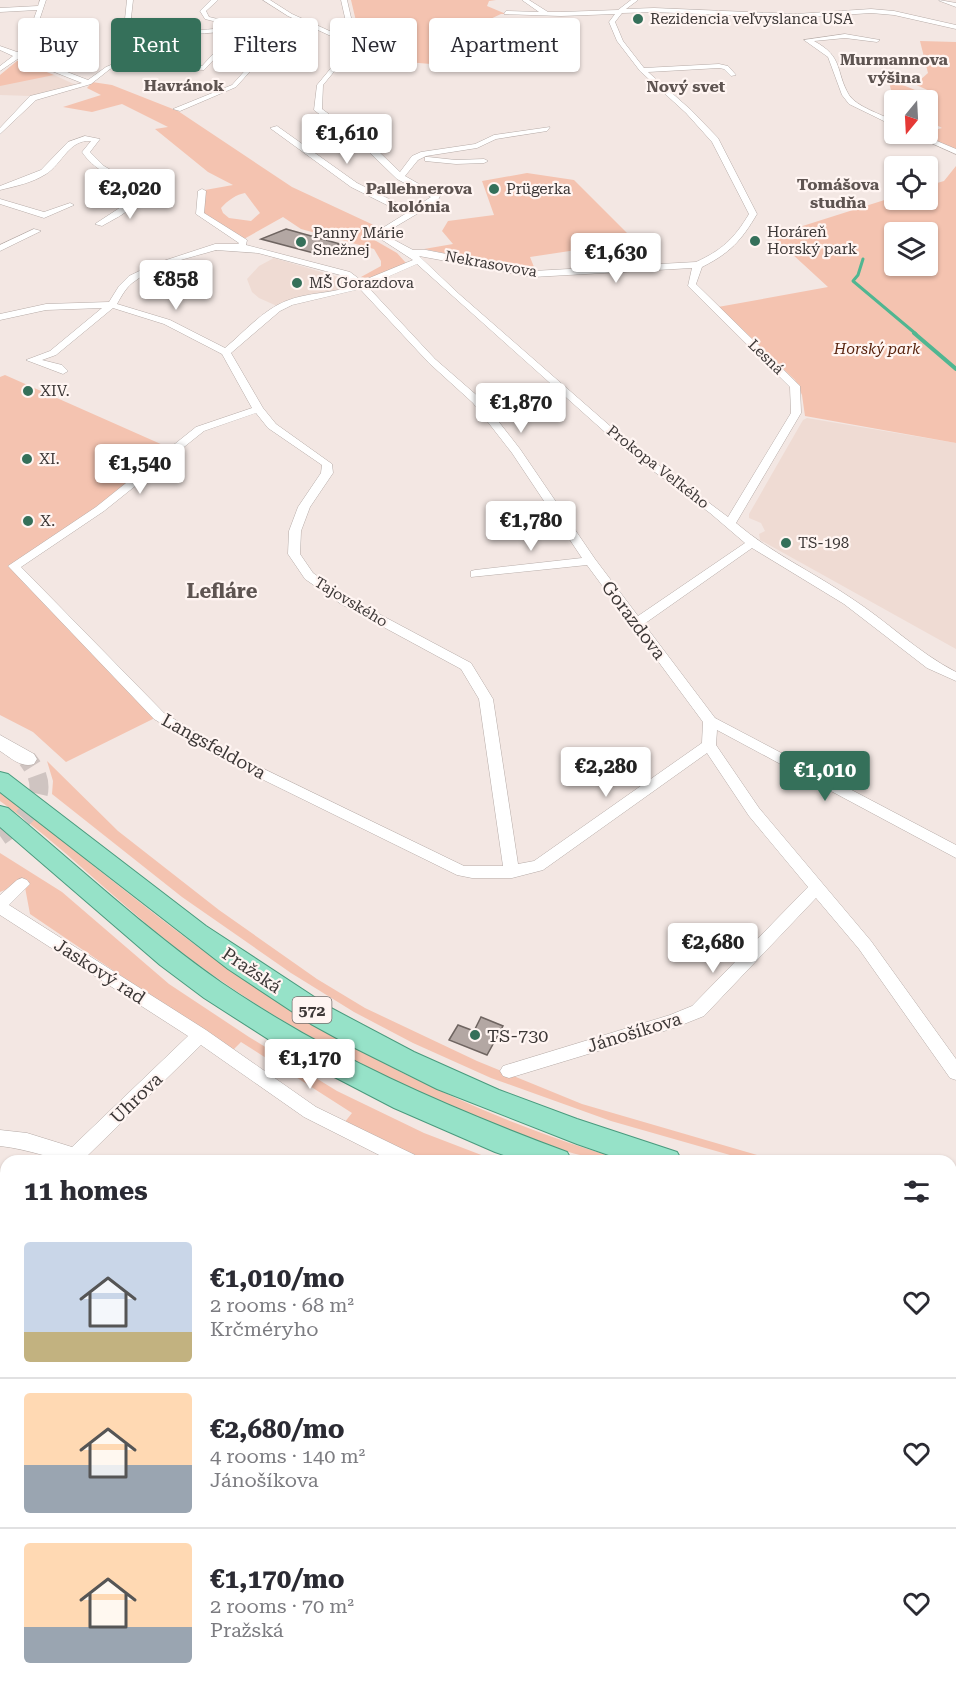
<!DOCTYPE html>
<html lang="en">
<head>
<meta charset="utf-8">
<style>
  :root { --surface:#fff; --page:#f2f2f3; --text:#2b2b33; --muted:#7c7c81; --line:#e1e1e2; --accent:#35705a }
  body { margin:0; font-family:"Roboto Serif",serif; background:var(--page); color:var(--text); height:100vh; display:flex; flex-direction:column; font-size:22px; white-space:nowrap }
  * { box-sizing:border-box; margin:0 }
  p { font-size:20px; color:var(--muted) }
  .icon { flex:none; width:33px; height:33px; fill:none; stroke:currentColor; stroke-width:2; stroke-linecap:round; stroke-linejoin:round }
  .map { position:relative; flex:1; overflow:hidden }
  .sheet { position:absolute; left:0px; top:1155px; width:957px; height:536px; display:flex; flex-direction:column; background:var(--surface); border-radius:18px 18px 0 0; box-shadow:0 2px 4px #0004 }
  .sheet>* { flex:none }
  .guide { position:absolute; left:18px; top:18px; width:600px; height:54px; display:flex; gap:12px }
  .needle { width:39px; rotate:198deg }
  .tools { position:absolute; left:884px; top:90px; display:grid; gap:12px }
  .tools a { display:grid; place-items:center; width:54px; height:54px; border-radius:6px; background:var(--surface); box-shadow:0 2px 4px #0004; font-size:30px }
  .price { position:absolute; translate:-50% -51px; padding:0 14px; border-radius:6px; background:#fff; color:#222; font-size:20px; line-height:39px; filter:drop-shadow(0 2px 3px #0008) }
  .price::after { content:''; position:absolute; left:50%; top:36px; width:18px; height:14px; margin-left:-9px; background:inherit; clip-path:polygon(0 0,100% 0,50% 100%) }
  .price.current { background:var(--accent); color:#fff }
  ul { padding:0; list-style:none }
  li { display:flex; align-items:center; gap:18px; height:150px; padding:0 24px }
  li+li { border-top:2px solid var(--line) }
  li span { display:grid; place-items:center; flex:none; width:168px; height:120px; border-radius:6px; color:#555 }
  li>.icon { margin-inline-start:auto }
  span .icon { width:72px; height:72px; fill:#fffc; stroke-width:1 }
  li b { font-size:26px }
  h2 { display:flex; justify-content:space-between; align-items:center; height:72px; padding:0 24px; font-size:26px }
  .tag { padding:0 21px; border-radius:6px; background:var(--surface); box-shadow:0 2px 4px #0004; font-size:21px; line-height:54px }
  .tag.current { background:var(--accent); color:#fff }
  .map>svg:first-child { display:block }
  .built { fill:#efdbd3 }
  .green { fill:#f4c3b0; fill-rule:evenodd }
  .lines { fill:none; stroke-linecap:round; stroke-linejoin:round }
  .stream-far1 { stroke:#50b691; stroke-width:3 }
  .stream { stroke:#50b691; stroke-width:4 }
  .building { fill:#b3a7a3; stroke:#6f6561; stroke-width:1.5 }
  .secondary-tunnel { stroke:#cfc4c1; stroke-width:19; stroke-dasharray:19 10; stroke-linecap:butt }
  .street-casing { stroke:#b6aba7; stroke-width:1 }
  .secondary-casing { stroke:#b6aba7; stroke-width:1 }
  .primary-casing { stroke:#499a7d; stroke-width:2 }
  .street { fill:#fff; fill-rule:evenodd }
  .secondary { fill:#fff; fill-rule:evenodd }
  .primary { fill:#96e2c8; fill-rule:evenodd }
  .poi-dot { fill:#35705a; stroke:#fff5f2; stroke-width:2 }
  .labels { text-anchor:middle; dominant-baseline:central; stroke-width:4.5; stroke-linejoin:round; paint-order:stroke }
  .far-poi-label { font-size:15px; fill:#3d3837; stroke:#fff5f2; text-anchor:start }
  .far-street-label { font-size:15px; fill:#3d3837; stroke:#fff5f2 }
  .far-park-label { font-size:15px; font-style:italic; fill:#5a2510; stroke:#fff5f2 }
  .far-neighbourhood-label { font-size:16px; font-weight:bold; fill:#5e5451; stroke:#fff5f2 }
  .shield { fill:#fff5f2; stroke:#77716f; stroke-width:1.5 }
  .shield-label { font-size:16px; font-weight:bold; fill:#3d3837 }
  .street-label { font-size:18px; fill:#3d3837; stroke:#fff5f2 }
  .poi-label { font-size:18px; fill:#3d3837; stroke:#fff5f2; text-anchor:start }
  .neighbourhood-label { font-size:20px; font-weight:bold; fill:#5e5451; stroke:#fff5f2 }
</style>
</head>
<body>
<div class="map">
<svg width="956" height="1690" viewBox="0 0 956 1690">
  <rect width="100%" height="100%" fill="#f3e7e3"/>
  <g class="built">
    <path d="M54,75l22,10 -45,11 -31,-1v-12z"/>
    <path d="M274,258l71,21 3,3 -1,4 -5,3 -41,7 -24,10 -18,-8 -7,-6 -5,-13 12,-13z"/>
    <path d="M807,418l149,25v206l-196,-109 -1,-6 6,-3 -4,-8 -12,-5v-4l54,-94z"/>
  </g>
  <g class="green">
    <path d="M351,0h145l-7,1 -2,5 19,8h-5l-15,7 15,10 1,7 -20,6 16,13 5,8 -49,1 -94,-8 1,-9 9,-8 -14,-20z"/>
    <path d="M920,41l36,1v108l-37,-16 23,-6 -15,-8v-20l-23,-10h-13l-2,-8c17,1 29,13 45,11l-22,-10 7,-2 9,-8z"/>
    <path d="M17,61h3l34,14 -54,11v-11z"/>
    <path d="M92,82l20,3 66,26 114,76 88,41 -16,6 33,19 9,10c-14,6 -30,17 -45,14l20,-11v-5l-7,-12 -73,-20 -18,-12 -39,22 -37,-20 -6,-10 4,-19 28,-5 -25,-13 -53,-43 13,-2 -46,-23 -30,8 -29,-5 38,-12 -14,-7zM245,193l15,20 -9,8 -22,-3 -6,-5 -2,-5c6,-7 16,-14 24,-15z"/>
    <path d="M956,166v277l-151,-27 -3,-21 -7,-15 -77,-73 110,-20 -62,-57 14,-3 10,3 104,-33v3h33v-14l17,-5zM894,232h33v34h-33z"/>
    <path d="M527,173l47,7 66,66 -38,6 8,15 -9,1 -18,-19 -53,8 6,15 -112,-23 29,-5 -11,-13 6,-10 46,-6 -12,-34z"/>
    <path d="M5,375l167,74 -72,60 -86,57 145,150 -93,46 -33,-30 -33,-17v-338z"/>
    <path d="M47,761l71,70 101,79 98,69 48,29 112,53 105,43 196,57h-27l-140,-40 -120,-43 -78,-35 -59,-31 -63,-39 -109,-76 -130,-103 1,-13z"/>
    <path d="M0,791c92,72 182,150 281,213 107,68 225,122 346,157 -50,0 -97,-23 -143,-41 -110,-45 -219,-102 -313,-176 -58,-46 -111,-100 -171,-143z"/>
    <path d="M0,853l62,39 107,92 80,53 88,54 87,42 73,28h-69l-84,-38 8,-10 -111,-71 -9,9 -202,-137 -6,-32 -24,10z"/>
  </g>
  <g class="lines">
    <path class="stream-far1" d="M863,259l-5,16 -5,6 63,53"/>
    <path class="stream" d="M914,333l42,36"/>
  </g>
  <g class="building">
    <path d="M286,229l54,15 -19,11 -60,-16z"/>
    <path d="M481,1017l22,9 -16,29 -38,-15 9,-15 16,6z"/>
  </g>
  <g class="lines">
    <path class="secondary-tunnel" d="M0,836c29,-20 55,-43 27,-77"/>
    <defs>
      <g id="street">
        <path d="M40,0h6l-16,48 -7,7 65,25 18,-13 14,-6 82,5 13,-14 42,-20 -20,-5 -1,2c-33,7 -69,7 -101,-4l-3,2 10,17 -3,2 -14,-20 5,-3 -5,-4 2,-19h6l-2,18c30,16 70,14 102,8l-28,-7 -5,-8 11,-11h7l-12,11 3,6 58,13 28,9 -23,8 -36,40 -56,24 -7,-2 59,-24 36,-40 17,-6 -21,-5 -45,20 -15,16 -83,-5 -11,4 -19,15 -55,16 -36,34v-6l30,-32 52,-13 -63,-25 -19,13v-5l13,-10 -13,-6v-4l17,6 7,-5 13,-37 -37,2v-4l38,-2z"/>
        <path d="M263,0h7l22,14 62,28 3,-2 -11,-18 -5,-22h6l5,22 12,19 -8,4 -33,40 -1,24 53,39 25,24 12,-16 9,-4 54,-8 19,-9 56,-8 -3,4 -51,8 -19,9 -51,8 -8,4 -13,16 35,20 -3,6 -54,32 30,16h13l107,21 163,-9c26,-12 38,-23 53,-48l-37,-72 -26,-29 -46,-42 -23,-30 -8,-19 6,-8 -54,2 -57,-2 2,-3 33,1 -17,-12h7l19,12h13l57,-2 13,-10h7l-12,9 28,-1 142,6 75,-5 23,2 62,14v4l-62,-14 -23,-2 -75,5 -142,-6 -32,1 -7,9 8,19 21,27 75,-4 9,2 8,9 -5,1 -7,-7 -5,-1 -71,4 43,38 27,28 39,76c-16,27 -27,39 -55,53l-6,17 104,102 1,27 -65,110c35,30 77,49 115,75 36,23 66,54 105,74v9l-29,-13 -83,-64 -92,-56 -108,76 71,94 241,127v13l-239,-128 -1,15 43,63 112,133 85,118v21l-6,-2 -91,-129 -43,-51 -112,118 -30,12 -165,50 -6,-2 -3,-5 3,-5 167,-51 22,-9 116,-119 -59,-71 -42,-63 -164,117 -31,8h-40l-15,-3 -238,-117 -65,-39 -146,-153 88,-59 100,-80 56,-19 -30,-54 -58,-30 -51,-16 -57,47 -14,5 20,5 6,6 -5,3 -37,-14 24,-9 52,-43 -56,2 -46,10v-6l46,-10 63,-2 10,-16 10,-10 25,-12 61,-20h23l1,-1 -43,-29 2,-23 4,-2 4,2 -2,22 43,27 -1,5 104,27 12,9 51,-21 -40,-26 32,-20 -54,-27 -81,-59 7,-2 80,57 54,27 20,-13 -34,-18 -28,-27 -55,-42 3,-25 33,-40 -62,-29zM216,250l42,3 86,23 11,9c-22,9 -47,7 -69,16 -23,9 -42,31 -61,47l-55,-28 -53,-16c5,-9 10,-18 18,-23 21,-17 55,-23 81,-31zM419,256l114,21 159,-9 -4,18 102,101 1,26 -63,104 -95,-71 -174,-152zM417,264l208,186 85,63 35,30 -107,73 -43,-57 -75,-110 -39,-50 -46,-40 -68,-73zM360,289l69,74 44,40 39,50 70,105 -107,12 -4,1v6l116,-12 116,157 -1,21 -168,118 -16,3 -25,-165 -22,-36 -122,-65 -36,-25 -13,-19 1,-23 9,-24 23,-34 -1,-9 -56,-40 -13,-16 -32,-55 49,-42 12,-6zM256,413l12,15 54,37 -1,8 -23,34 -9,24 -1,23 17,25 36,25 120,65 18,30 24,167h-39l-235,-114 -65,-39 -143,-146 83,-56 100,-80z"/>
        <path d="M939,0l17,3v4l-16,-6z"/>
        <path d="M845,34l35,6 -3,2 -32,-4 -31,3c30,16 21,30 35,54 8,12 32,19 45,26v5l-45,-22 -7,-9 -14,-38 -24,-17z"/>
        <path d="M911,134h9l36,15v5z"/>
        <path d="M85,136l15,3 -10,13 14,14 34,20c-5,27 -14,27 -36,40l-7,-2 29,-19 6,-18c-18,-11 -36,-17 -48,-35l9,-11c-22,-2 -29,23 -45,33 -14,9 -30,12 -46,16v-4l41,-16 27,-28z"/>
        <path d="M428,157l28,3 28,-1 4,2 -4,2 -28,1 -31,-3v-4z"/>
        <path d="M0,199l44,13 26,-9 4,2 -30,13 -44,-14z"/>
        <path d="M34,229l7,2 -41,20v-6z"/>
        <path d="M22,878l5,2 3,4 -21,21 197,125 110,77 99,48 3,6h-27l-87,-44 -103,-72 -119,116c-27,0 -53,-12 -82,-15v-16l27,3 45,14 116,-111 -188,-121v-20l17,-15z"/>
        <path d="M951,1383l5,2v24l-5,-2z"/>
        <path d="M156,1684h24l1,6h-24z"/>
        <path d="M777,1684h27l2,6h-26z"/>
      </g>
      <path id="secondary" d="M0,735l34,19 3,5 -3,5c-13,4 -23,-6 -34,-13z"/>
      <g id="primary">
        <path d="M0,772l8,2 198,152 125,82 83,44 85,38 78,29 100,33 5,9h-56l-49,-17 -140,-55 -84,-42 -42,-23 -83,-55 -228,-177z"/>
        <path d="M0,806l8,2c71,59 138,122 214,175 107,73 224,124 345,169l5,9h-51l-26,-9 -101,-44 -98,-51 -92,-59 -44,-33 -160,-138z"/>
        <path d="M951,1228l5,1v28l-5,-1z"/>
        <path d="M951,1264l5,2v30l-5,-2z"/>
      </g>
    </defs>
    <use href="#street" class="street-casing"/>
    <use href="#secondary" class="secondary-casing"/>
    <use href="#primary" class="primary-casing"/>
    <use href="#street" class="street"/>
    <use href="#secondary" class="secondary"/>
    <use href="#primary" class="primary"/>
  </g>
  <g class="poi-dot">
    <circle cx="638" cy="19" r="6"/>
    <circle cx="494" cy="189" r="6"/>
    <circle cx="755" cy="241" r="6"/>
    <circle cx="301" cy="242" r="6"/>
    <circle cx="297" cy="283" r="6"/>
    <circle cx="28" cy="391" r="6"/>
    <circle cx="27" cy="459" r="6"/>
    <circle cx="28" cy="521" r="6"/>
    <circle cx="786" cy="543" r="6"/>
    <circle cx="475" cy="1035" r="6"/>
  </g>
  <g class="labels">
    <g class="far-poi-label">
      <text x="650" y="19">Rezidencia veľvyslanca USA</text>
      <text x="506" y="189">Prügerka</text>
      <text x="767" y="232">Horáreň<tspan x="767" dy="17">Horský park</tspan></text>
      <text x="313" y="233">Panny Márie<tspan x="313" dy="17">Snežnej</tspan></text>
      <text x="309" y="283">MŠ Gorazdova</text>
      <text x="40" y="391">XIV.</text>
      <text x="39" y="459">XI.</text>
      <text x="40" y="521">X.</text>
      <text x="798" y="543">TS-198</text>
    </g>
    <g class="far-street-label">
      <text transform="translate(491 264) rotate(10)">Nekrasovova</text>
      <text transform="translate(766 357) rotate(44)">Lesná</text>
      <text transform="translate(658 467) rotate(38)">Prokopa Veľkého</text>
      <text transform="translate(351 602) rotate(31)">Tajovského</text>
    </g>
    <g class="far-park-label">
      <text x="877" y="349">Horský park</text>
    </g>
    <g class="far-neighbourhood-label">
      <text x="894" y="59">Murmannova<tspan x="894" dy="18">výšina</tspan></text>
      <text x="184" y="85">Havránok</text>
      <text x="686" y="86">Nový svet</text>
      <text x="838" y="184">Tomášova<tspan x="838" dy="18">studňa</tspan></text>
      <text x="419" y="188">Pallehnerova<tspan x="419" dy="18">kolónia</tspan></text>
    </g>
    <rect class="shield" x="292.5" y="997" width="39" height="26" rx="4.5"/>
    <g class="shield-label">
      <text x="312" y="1010">572</text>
    </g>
    <g class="street-label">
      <text transform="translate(634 620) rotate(53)">Gorazdova</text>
      <text transform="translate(214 746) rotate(29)">Langsfeldova</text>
      <text transform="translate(252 970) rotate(34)">Pražská</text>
      <text transform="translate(100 971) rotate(33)">Jaskový rad</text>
      <text transform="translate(634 1032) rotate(-17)">Jánošíkova</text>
      <text transform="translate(136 1098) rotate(-44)">Uhrova</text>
    </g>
    <g class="poi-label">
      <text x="487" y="1035">TS-730</text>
    </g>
    <g class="neighbourhood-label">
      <text x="222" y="591">Lefláre</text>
    </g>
  </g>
</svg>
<div class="tools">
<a><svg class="needle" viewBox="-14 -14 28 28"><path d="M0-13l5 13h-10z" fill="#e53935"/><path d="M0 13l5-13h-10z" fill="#7c7c81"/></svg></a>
<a><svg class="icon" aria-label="locate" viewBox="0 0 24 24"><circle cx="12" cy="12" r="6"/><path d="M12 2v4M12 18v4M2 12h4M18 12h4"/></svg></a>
<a><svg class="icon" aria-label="layers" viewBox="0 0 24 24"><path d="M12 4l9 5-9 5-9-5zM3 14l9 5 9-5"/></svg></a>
</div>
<b class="price" style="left:347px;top:165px">€1,610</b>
<b class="price" style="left:130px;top:220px">€2,020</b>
<b class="price" style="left:616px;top:284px">€1,630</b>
<b class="price" style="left:176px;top:311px">€858</b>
<b class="price" style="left:521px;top:434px">€1,870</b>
<b class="price" style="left:140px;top:495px">€1,540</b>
<b class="price" style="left:531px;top:552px">€1,780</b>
<b class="price" style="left:606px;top:798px">€2,280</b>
<b class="price current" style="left:825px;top:802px">€1,010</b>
<b class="price" style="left:713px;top:974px">€2,680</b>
<b class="price" style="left:310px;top:1090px">€1,170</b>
<div class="guide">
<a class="tag">Buy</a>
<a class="tag current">Rent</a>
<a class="tag">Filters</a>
<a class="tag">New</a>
<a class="tag">Apartment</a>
</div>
<section class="sheet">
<h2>11 homes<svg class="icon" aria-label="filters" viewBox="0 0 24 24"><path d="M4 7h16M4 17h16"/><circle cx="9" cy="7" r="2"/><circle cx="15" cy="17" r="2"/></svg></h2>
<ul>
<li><span style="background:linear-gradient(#c9d6e8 75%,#c2b280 0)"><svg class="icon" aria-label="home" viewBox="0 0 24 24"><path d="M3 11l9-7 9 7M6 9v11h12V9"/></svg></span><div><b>€1,010/mo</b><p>2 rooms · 68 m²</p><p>Krčméryho</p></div><svg class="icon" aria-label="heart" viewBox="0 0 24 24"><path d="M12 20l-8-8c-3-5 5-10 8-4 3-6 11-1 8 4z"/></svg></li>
<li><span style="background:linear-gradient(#ffd9b3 60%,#9aa5b1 0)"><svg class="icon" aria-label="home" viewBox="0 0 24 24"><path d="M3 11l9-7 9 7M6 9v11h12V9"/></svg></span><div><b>€2,680/mo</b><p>4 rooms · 140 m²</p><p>Jánošíkova</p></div><svg class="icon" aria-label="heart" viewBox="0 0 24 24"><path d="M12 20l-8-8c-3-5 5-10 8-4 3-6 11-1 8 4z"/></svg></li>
<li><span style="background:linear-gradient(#ffd9b3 70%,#9aa5b1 0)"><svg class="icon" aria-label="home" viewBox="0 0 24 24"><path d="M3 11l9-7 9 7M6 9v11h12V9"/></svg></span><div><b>€1,170/mo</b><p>2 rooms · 70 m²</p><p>Pražská</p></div><svg class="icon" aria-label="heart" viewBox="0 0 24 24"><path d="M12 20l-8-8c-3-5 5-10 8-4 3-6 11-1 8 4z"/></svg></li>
</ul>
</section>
</div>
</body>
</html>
